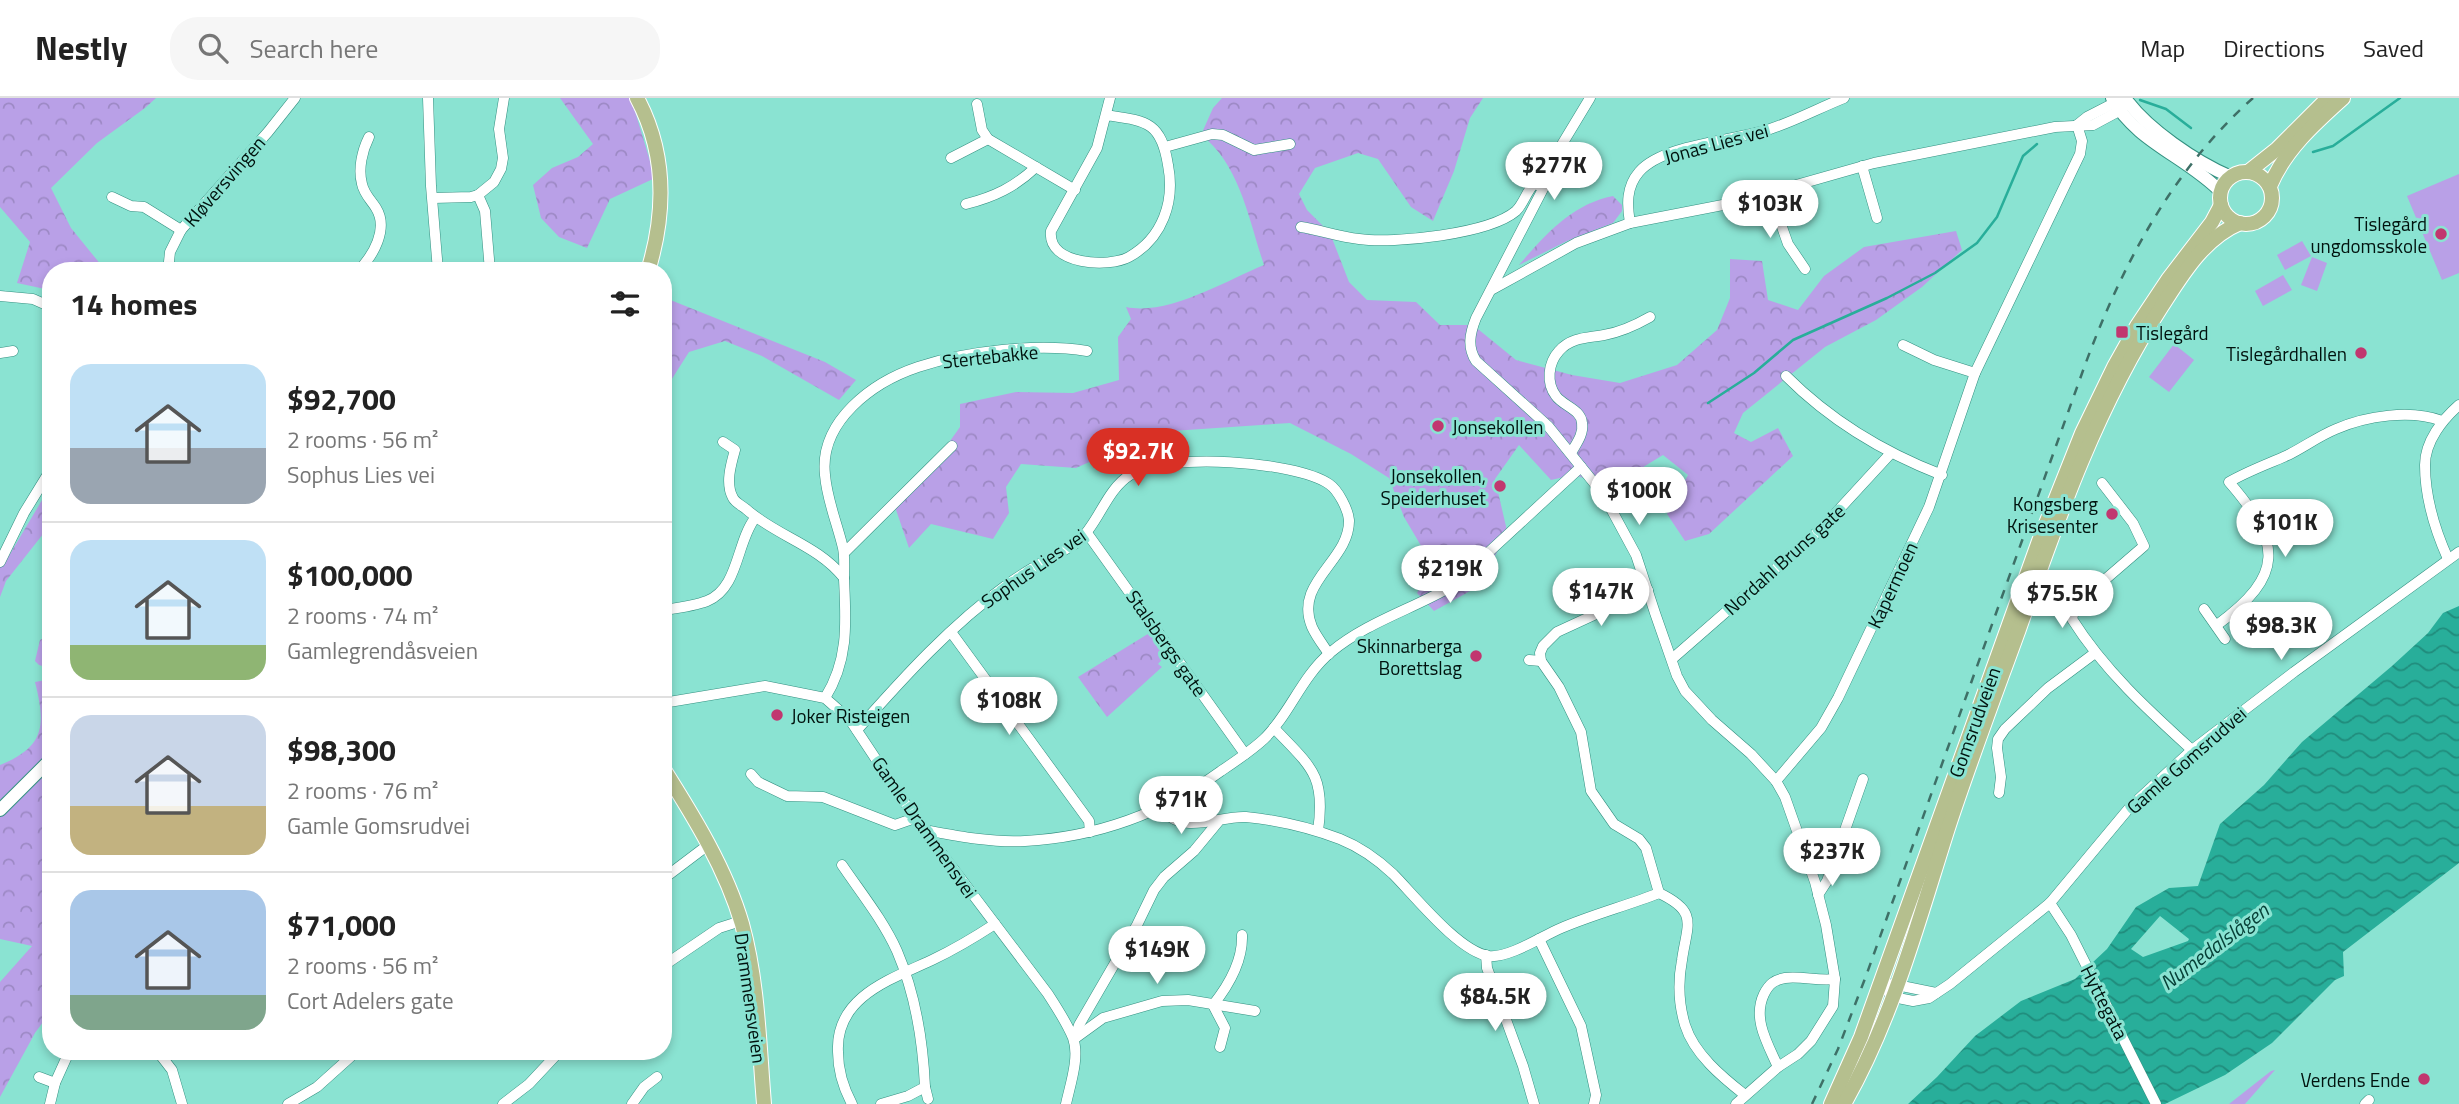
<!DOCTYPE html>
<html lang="en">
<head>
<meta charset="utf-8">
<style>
  :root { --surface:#fff; --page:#f6f6f6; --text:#222; --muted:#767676; --line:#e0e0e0; --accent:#d93025 }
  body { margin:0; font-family:"Titillium Web",sans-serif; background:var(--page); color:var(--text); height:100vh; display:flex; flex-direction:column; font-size:26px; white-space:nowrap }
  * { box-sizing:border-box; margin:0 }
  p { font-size:23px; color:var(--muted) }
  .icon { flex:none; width:38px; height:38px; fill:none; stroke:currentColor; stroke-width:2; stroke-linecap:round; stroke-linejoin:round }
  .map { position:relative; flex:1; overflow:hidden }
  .drawer { position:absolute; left:42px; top:164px; width:630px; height:798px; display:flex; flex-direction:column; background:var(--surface); border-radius:28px; box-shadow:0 4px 10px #0003 }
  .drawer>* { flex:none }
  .price { position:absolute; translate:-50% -60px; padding:0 16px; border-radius:24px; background:#fff; color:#222; font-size:23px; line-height:46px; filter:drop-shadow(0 2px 4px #0008) }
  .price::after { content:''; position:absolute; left:50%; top:42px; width:21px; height:16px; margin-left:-10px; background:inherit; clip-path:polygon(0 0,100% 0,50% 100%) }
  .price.selected { background:var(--accent); color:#fff }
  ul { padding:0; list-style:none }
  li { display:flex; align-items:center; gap:21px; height:175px; padding:0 28px }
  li+li { border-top:2px solid var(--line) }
  li span { display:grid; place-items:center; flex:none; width:196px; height:140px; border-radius:21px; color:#555 }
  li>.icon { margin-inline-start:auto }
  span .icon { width:84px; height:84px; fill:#fffc; stroke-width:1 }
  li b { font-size:30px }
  h2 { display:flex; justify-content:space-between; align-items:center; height:84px; padding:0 28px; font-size:30px }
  header { display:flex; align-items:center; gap:42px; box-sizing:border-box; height:98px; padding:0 35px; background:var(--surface); border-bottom:2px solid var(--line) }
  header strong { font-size:33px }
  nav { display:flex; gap:38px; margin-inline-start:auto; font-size:24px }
  .search { width:490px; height:63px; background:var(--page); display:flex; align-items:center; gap:18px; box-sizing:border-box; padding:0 24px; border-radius:28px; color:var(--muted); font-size:26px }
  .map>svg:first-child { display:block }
  .grass { fill:url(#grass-tufts) }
  .forest { fill:url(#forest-crowns) }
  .pitch { fill:#b9a0e7 }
  .water { fill:url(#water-waves); fill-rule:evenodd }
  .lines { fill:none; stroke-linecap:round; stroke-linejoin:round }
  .stream { stroke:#28ae9a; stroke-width:2.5 }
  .street-casing { stroke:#339080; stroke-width:11 }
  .secondary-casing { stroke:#339080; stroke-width:14 }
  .primary-casing { stroke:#fff; stroke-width:16 }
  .street { stroke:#fff; stroke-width:10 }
  .secondary { stroke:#fff; stroke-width:12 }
  .primary { stroke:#b5bf8e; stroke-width:14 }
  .rail { stroke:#3e7067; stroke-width:2.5; stroke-dasharray:9 9; stroke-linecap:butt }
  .poi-dot { fill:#c1376f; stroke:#8ae3d2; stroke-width:2.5 }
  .labels { text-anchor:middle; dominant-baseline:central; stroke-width:6; stroke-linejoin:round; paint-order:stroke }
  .street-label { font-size:19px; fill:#00120e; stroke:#8ae3d2 }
  .poi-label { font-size:19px; fill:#00120e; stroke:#8ae3d2; text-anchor:end }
  .water-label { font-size:21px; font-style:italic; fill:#074138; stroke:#8ae3d2 }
</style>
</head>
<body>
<header>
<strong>Nestly</strong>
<div class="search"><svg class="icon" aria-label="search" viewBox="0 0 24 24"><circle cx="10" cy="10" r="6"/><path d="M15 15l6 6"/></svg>Search here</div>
<nav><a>Map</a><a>Directions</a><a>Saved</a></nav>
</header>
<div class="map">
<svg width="2459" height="1006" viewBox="0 0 2459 1006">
  <defs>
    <pattern id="grass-tufts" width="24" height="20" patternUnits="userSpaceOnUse" patternTransform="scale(1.75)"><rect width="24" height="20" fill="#b9a0e7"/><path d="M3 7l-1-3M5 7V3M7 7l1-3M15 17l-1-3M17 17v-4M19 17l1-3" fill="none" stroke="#9d89c5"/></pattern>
    <pattern id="forest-crowns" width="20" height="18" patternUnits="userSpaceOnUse" patternTransform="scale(1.75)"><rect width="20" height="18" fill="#b9a0e7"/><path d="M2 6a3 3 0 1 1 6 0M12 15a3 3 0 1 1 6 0" fill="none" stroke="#9d89c5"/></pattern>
    <pattern id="water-waves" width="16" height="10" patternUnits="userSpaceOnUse" patternTransform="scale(1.75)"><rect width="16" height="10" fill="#28ae9a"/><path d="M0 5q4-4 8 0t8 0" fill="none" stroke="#208c7c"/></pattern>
  </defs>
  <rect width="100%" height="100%" fill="#8ae3d2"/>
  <path class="grass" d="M2275,972l-30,34h-16l42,-33z"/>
  <g class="forest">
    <path d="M0,0h156l-11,10 -48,35 -46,45 20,40 35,43h-55v22l-6,-4 -28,-6 13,-41 -30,-35z"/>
    <path d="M560,0h71l19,63 3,18 -43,20 -23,49 -28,-11 -18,-19 -8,-33 19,-17 26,-11 15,-13z"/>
    <path d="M1222,0h261l-13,20 -16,53 -21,50 -22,-14 -33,-48 -20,-6 -43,15 -16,26 8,16 23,23 19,49 18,18 49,2 24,23h33l43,35 56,15 48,8 57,-18 40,-35 13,-32v-39l32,2 6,39 30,10 26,-34 40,-29 92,-16 6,19 -40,37 -46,33 -51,27 -82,66 -9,20 17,9 27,-14 15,28 -84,78 -24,7 -18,-27 21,-39 -25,-20 -51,31 -39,-11 -22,5 -32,-35 -24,34 13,56 -29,46 2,4 -47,26 -17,-18 16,-27 -29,-49 -15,-39 -38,-24 -61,-31 -118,8 -54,18 -42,19 -55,-4 -15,23 3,26 -16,26 -62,-15 -22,24 -16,-47 42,-39 25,-35v-23l56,-12 57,1 46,-13 -1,-43 13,-18 -5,-12c42,9 99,-26 138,-42 -15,-44 -24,-101 -63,-130l12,-27z"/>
    <path d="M1613,98l9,9v6l-9,12 -46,18 -48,24c26,-30 53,-61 94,-69z"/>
    <path d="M663,199l162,65 31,18 -17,20 -77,-44 -37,-15 -36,11 -26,41z"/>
    <path d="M51,387v39l-45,57 -6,16v-43l7,5z"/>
    <path d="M1151,534l16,22 -9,10 4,3 -55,50 -29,-40z"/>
    <path d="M47,538l4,1 -2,31 -10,-3 -4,-4 5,-21z"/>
    <path d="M51,581v332l-16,22 -35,64v-115l32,-36 -32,-7v-174c45,-18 46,-40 35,-83z"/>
  </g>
  <g class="pitch">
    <path d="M2459,76v99l-17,7 -35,-84z"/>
    <path d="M2302,143l9,15 -26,14 -8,-15z"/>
    <path d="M2312,159l15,6 -10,28 -16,-6z"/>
    <path d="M2283,177l9,15 -29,16 -8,-15z"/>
    <path d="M2174,246l20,16 -25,32 -20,-15z"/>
  </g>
  <path class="water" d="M2459,508v257l-116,89 1,24 -9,4 -63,63 -47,32 -60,29h-257l29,-27 38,-41 46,-35 54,-22 32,-30 29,-42 33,-19 29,-2 22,-62 44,-39 38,-43 90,-76 36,-33 15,-20zM2160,818l29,23 -1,2 -45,16 -12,-8z"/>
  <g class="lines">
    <g class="stream">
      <path d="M2140,2l26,9 25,19"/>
      <path d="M2313,54l20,-6 67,-48"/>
      <path d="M1708,305l46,-30 39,-33 94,-42 48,-25 42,-30 20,-26 26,-61 14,-12"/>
    </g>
    <defs>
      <g id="street">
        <path d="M428,0l3,88 7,85"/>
        <path d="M1590,0l-29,48 -17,41 -68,131c-6,15 -9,29 0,43l72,65 55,68 33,61 19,58 22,63 8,15 27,29 39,34 25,27 9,16 30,85 11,43 9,54 -2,27 -22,35 -13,13 -20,13 -42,37"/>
        <path d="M977,6l5,26 6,9 87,51"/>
        <path d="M1106,17c40,6 55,6 62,50 7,36 -5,73 -39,92 -20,11 -82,8 -78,-26l46,-83 13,-50"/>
        <path d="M2077,27l10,-8 31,-16"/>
        <path d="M1165,49l47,-13 11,1 31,15 36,-6"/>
        <path d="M951,60l37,-19"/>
        <path d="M1862,68l15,52"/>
        <path d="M1770,95l18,51 17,25"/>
        <path d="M478,97l16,-13 7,-13 2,-11 -4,-29 5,-31"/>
        <path d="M112,99l19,9 13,1 37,23"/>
        <path d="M433,100l38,-1 7,-2 7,16 5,60"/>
        <path d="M966,106c28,-7 49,-17 70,-37"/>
        <path d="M1630,125c-3,-18 -4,-36 9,-51 24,-28 96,-31 131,-43 25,-8 49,-21 74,-31"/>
        <path d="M1301,129c19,3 38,10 58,12 35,5 130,-5 157,-28 8,-8 10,-19 18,-27l10,3"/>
        <path d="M168,173l2,-19 11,-22 87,-98 27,-34"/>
        <path d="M358,173c15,-15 31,-42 18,-63 -5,-8 -12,-14 -14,-24 -4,-15 0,-33 7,-47"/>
        <path d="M1493,191l83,-46 54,-20 103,-20 141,-40 181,-36 38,-2 26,-14 5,-5"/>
        <path d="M0,198l33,3 18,8"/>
        <path d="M1903,247l31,15 41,13"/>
        <path d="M0,255l13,-2"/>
        <path d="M1786,278c44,44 99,77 156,99"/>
        <path d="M723,344l12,8c-4,14 -10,34 -2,48 2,4 9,8 13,11 30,27 72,36 98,69"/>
        <path d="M1571,355c5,-9 13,-19 11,-30 -1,-14 -19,-17 -26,-27 -10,-13 -8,-33 3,-45 12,-14 29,-13 45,-16 17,-3 32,-10 46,-18"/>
        <path d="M2102,385l31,40 11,23 -65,56 -5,9 -2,8c32,51 76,91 120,131"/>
        <path d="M1087,435l158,221"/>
        <path d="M844,455l108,-107"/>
        <path d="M2448,461c-13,-29 -23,-62 -23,-94 0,-24 18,-46 34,-60"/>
        <path d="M0,464l24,-49 27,-44"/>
        <path d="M1648,492l-91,42 -14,14 -3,7 1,8 18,26 22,45 10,59 23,33 25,15 7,9 13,45"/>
        <path d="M2204,511l21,30"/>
        <path d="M664,512c14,-2 30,-4 43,-9 32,-13 29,-58 48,-83"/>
        <path d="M2217,527c68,-50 65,-82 12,-143 19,-11 39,-18 59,-27 16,-8 31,-19 48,-26 30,-13 75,-20 106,-8"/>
        <path d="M951,534l138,189 1,11"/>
        <path d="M1672,561l150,-131 69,-75"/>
        <path d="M1529,562l12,1"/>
        <path d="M825,600c24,-38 21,-76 19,-119 0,-10 1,-21 -1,-31 -6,-25 -16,-48 -18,-73 -6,-54 48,-93 93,-108 48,-16 120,-24 169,-16"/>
        <path d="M663,605l102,-17 60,12 25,22 65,98 133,176c9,14 19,29 25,44 7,19 -3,47 -7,66"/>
        <path d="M1274,630c37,39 52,47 44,103"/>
        <path d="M857,632c47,-53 94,-105 151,-146 22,-16 47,-28 70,-42 21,-19 28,-52 52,-67 35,-23 165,-14 199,9 9,6 19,25 20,36 1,41 -56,62 -37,107 4,9 11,18 17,27"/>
        <path d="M751,676l7,8 29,14 36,1 72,28 20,-7"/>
        <path d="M1776,683l45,-53 17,-30 91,-191 46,-134 105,-219 2,-13 -5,-16"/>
        <path d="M1999,695l2,-16 -4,-29 1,-9 7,-10 43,-41 47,-35"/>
        <path d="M1162,710c19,29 58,7 84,9 31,3 65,11 94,22 20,8 37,20 53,35 21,21 66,78 96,82 20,2 52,-19 70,-27 32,-14 67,-23 100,-36 40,19 28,31 23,67 -4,21 -3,45 3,65 9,29 37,52 60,70"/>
        <path d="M925,732c32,6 67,13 100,11 72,-4 138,-28 196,-70 15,-10 30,-20 43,-32 26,-25 37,-62 67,-87 36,-30 82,-43 121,-66l129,-119"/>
        <path d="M842,767c19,28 41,55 55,86 18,42 26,91 28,136l-17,9 -27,8"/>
        <path d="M663,781l45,-34"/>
        <path d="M1818,797l9,-14 36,-102"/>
        <path d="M2050,805l21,32 85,169"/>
        <path d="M1539,841l42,87 15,69 -2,9"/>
        <path d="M1486,857l1,13 36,98 11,38"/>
        <path d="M663,868l56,-38 22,-7"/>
        <path d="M1880,886l13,13 20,4 16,-3 21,-14 100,-81 80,-96 62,-57 102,-78 165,-120"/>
        <path d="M1892,886l44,9"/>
        <path d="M1074,941l29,-21 59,-17 26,-1 67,11"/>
        <path d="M1074,942l5,-15 58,-100 17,-35 10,-13 30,-26 24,-29"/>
        <path d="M1220,949l5,-19 -12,-23c16,-20 30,-44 29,-70"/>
        <path d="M158,954l14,18 10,34"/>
        <path d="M1778,969c-10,-23 -26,-48 -14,-73 5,-10 10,-14 21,-16 16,-2 33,3 50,1"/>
        <path d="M39,979l16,6"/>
        <path d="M925,989l3,12"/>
        <path d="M50,1006l5,-21 14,-31"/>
        <path d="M288,1006l29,-17 39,-35"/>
        <path d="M503,1006l26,-20 30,-32"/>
        <path d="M632,1006l12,-17 13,-10"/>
        <path d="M852,1006c-8,-15 -14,-34 -14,-52 -3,-56 54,-73 96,-93 21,-10 41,-22 61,-35"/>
        <path d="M2365,1006l4,-4"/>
      </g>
      <g id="secondary">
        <path d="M2112,0c24,44 75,59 109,94"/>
        <path d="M2125,0c22,31 71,64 106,79"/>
        <path d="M0,712l51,-51"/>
      </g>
      <g id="primary">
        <path d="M637,0c30,56 29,114 11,173"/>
        <path d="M2248,74l29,-23 51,-51"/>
        <circle cx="2246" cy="100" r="26"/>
        <path d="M2270,88c15,-36 44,-62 73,-88"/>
        <path d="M663,670c31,49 63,101 79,156 16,58 17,120 22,180"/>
        <path d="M1831,1006l30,-67 178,-496 43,-108 32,-66 23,-41 32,-48 43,-56 9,-17"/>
        <path d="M1844,1006c49,-86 74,-182 104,-276 22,-67 47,-133 71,-199 39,-111 78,-223 143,-323 20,-31 42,-68 78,-83"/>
      </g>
    </defs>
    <use href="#street" class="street-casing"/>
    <use href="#secondary" class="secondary-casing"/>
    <use href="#primary" class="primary-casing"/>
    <use href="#street" class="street"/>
    <use href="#secondary" class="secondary"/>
    <use href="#primary" class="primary"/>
    <path class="rail" d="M1812,1006l26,-55 28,-73 219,-611c37,-100 87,-195 168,-267"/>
  </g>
  <g class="poi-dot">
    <circle cx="2441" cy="136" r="7"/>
    <rect x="2115" y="227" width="14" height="14" rx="3.5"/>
    <circle cx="2361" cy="255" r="7"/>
    <circle cx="1438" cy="328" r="7"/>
    <circle cx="1500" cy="388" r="7"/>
    <circle cx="2112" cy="416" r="7"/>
    <circle cx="1476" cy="558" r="7"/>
    <circle cx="777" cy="617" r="7"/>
    <circle cx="2424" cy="981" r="7"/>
  </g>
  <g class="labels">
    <g class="street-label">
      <text transform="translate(1716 45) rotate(-15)">Jonas Lies vei</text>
      <text transform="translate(224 83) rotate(-49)">Kløversvingen</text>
      <text transform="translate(990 258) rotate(-6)">Stertebakke</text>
      <text transform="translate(1784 461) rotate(-42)">Nordahl Bruns gate</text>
      <text transform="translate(1033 470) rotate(-35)">Sophus Lies vei</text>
      <text transform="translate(1892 487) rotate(-65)">Kapermoen</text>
      <text transform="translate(1167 545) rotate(55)">Stalsbergs gate</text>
      <text transform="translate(1974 624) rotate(-70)">Gomsrudveien</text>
      <text transform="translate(2186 662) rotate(-41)">Gamle Gomsrudvei</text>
      <text transform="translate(925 729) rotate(55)">Gamle Drammensvei</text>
      <text transform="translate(751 900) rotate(82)">Drammensveien</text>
      <text transform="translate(2105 904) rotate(63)">Hyttegata</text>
    </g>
    <g class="poi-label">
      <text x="2427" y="125">Tislegård<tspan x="2427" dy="22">ungdomsskole</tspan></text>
      <text x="2136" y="234" text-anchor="start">Tislegård</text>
      <text x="2347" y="255">Tislegårdhallen</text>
      <text x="1452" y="328" text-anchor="start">Jonsekollen</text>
      <text x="1486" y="377">Jonsekollen,<tspan x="1486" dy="22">Speiderhuset</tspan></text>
      <text x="2098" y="405">Kongsberg<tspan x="2098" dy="22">Krisesenter</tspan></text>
      <text x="1462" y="547">Skinnarberga<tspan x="1462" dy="22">Borettslag</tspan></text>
      <text x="791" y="617" text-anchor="start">Joker Risteigen</text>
      <text x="2410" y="981">Verdens Ende</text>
    </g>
    <g class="water-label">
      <text transform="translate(2214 848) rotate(-37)">Numedalslågen</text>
    </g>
  </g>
</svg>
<b class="price" style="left:1554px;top:104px">$277K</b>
<b class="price" style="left:1770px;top:142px">$103K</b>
<b class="price selected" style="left:1138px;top:390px">$92.7K</b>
<b class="price" style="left:1639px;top:429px">$100K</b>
<b class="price" style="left:2285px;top:461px">$101K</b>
<b class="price" style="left:1450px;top:507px">$219K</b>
<b class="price" style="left:1601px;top:530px">$147K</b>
<b class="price" style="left:2062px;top:532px">$75.5K</b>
<b class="price" style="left:2281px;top:564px">$98.3K</b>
<b class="price" style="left:1009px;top:639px">$108K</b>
<b class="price" style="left:1181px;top:738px">$71K</b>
<b class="price" style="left:1832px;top:790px">$237K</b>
<b class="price" style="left:1157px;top:888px">$149K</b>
<b class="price" style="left:1495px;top:935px">$84.5K</b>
<section class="drawer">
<h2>14 homes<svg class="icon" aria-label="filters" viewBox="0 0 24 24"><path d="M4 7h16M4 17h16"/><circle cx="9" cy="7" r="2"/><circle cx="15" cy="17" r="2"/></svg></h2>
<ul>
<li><span style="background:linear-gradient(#bfe0f5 60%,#9aa5b1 0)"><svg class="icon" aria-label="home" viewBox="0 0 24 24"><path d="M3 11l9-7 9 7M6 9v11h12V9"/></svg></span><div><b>$92,700</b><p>2 rooms · 56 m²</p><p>Sophus Lies vei</p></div></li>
<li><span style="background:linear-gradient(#bfe0f5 75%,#8fb573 0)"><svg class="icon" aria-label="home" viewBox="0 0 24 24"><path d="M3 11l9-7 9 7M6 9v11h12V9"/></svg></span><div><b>$100,000</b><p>2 rooms · 74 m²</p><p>Gamlegrendåsveien</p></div></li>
<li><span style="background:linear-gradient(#c9d6e8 65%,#c2b280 0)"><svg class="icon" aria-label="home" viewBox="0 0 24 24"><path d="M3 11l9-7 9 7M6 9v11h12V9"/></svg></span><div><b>$98,300</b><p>2 rooms · 76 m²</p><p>Gamle Gomsrudvei</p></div></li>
<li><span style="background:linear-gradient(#a9c7e8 75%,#7fa58c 0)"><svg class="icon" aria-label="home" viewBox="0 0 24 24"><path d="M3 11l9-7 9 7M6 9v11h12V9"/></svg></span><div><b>$71,000</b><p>2 rooms · 56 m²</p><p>Cort Adelers gate</p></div></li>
</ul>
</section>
</div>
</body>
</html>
